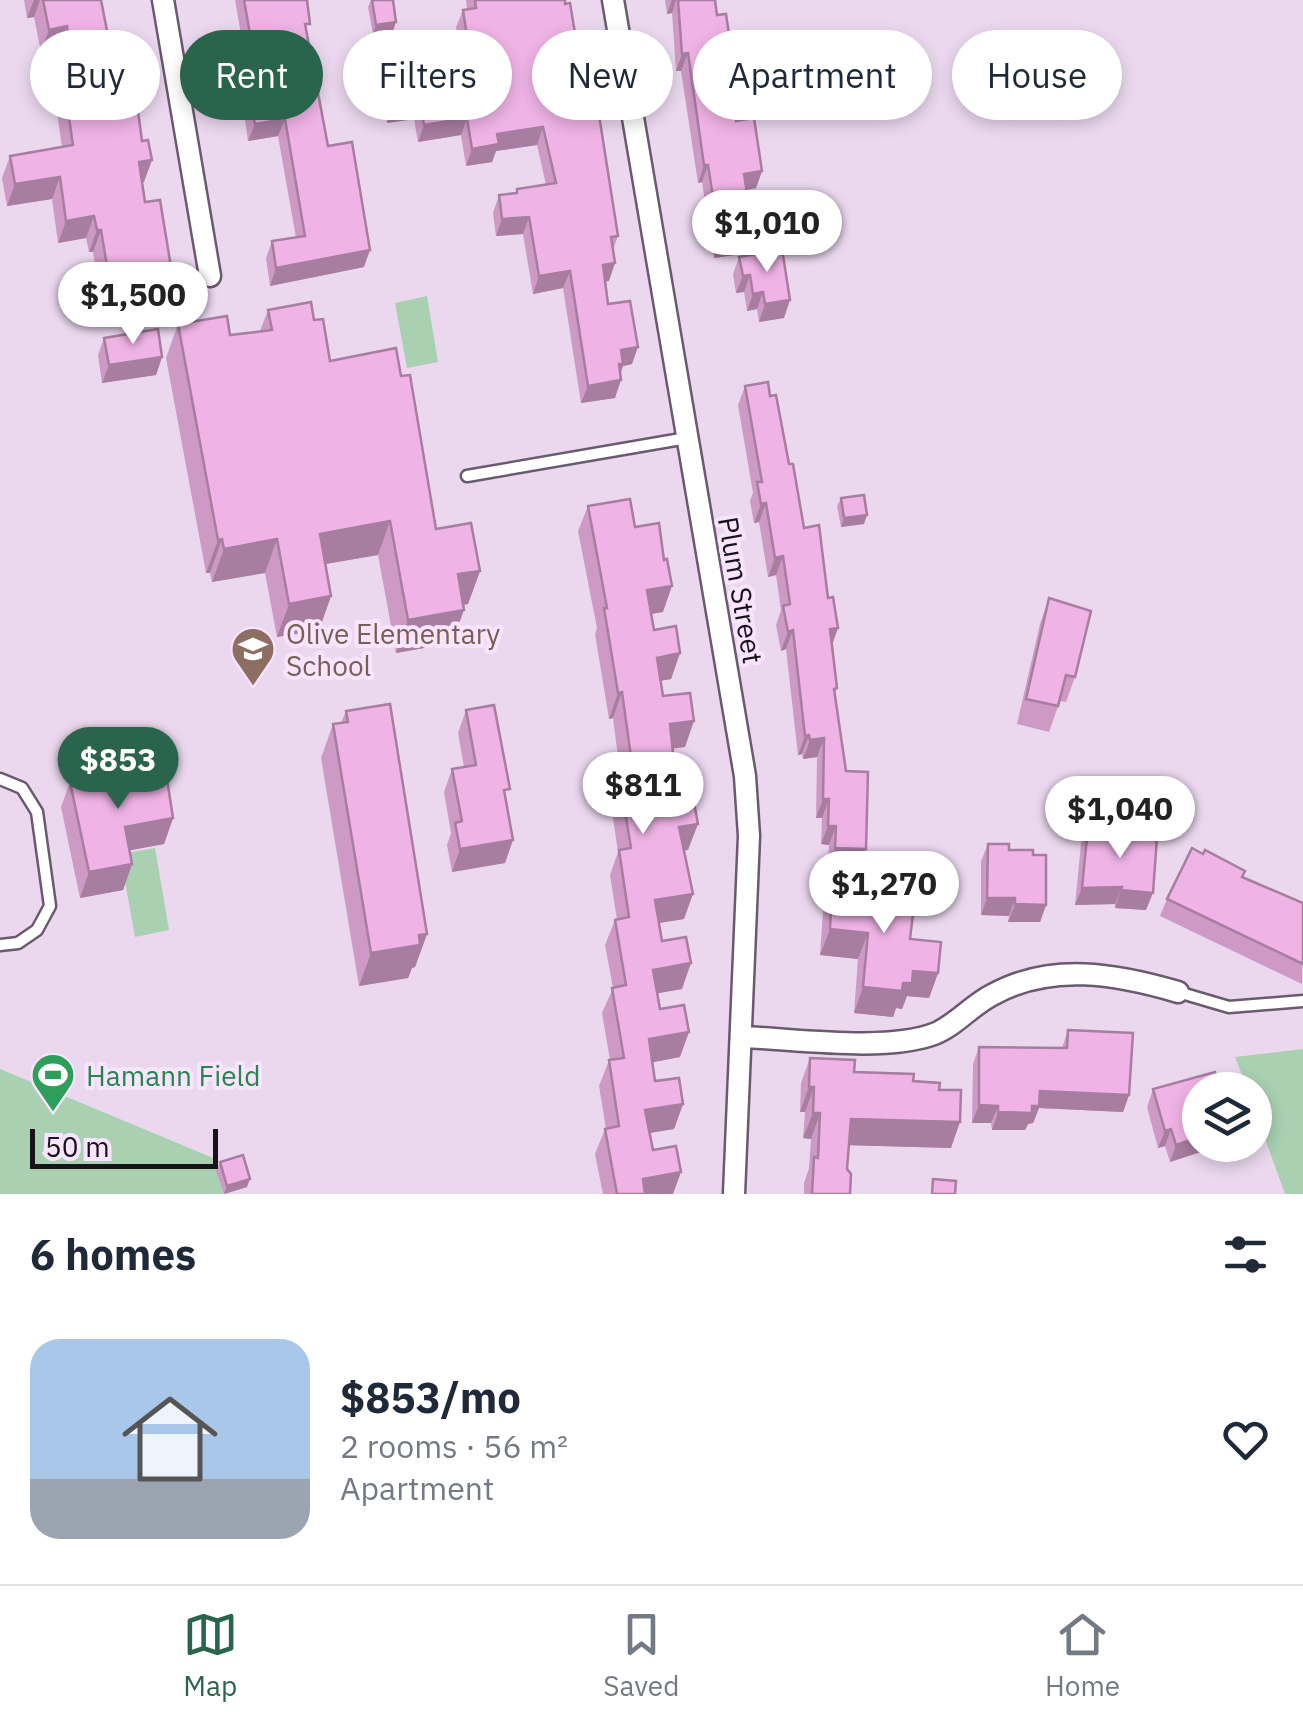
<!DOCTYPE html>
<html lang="en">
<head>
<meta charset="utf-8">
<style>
  :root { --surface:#fff; --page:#f6f6f7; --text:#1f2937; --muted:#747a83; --line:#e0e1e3; --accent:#2b644c }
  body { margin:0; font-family:"IBM Plex Sans",sans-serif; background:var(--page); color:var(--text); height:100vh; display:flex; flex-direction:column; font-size:38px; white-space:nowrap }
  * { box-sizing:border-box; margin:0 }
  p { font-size:32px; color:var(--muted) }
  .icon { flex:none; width:55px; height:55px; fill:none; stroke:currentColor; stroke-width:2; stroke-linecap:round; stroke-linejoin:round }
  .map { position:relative; height:1194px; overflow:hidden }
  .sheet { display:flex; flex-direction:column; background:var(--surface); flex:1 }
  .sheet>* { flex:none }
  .top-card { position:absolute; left:30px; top:30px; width:1245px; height:90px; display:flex; gap:20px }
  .fabs { position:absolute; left:1182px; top:1072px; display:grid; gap:20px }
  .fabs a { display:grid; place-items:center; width:90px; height:90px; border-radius:50%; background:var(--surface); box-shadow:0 5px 15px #0003; font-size:50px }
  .scale { position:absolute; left:30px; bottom:25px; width:188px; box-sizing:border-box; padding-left:10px; border:5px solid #18121a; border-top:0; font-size:28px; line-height:35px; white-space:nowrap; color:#18121a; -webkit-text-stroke:8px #f8e5fd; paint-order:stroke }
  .price { position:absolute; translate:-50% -85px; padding:0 22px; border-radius:35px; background:#fff; color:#222; font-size:32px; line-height:65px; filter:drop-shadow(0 2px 5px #0008) }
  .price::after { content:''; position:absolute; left:50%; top:60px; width:30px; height:22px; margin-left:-15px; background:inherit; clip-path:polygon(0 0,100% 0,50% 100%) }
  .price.active { background:var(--accent); color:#fff }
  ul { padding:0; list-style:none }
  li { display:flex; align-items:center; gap:30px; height:250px; padding:0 30px }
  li+li { border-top:2px solid var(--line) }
  li span { display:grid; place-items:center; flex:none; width:280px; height:200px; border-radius:30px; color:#555 }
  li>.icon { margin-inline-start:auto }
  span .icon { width:120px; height:120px; fill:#fffc; stroke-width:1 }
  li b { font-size:42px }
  h2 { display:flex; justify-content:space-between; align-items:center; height:120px; padding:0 30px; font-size:42px }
  .pill { padding:0 35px; border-radius:45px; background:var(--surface); box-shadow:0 5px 15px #0003; font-size:35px; line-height:90px }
  .pill.active { background:var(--accent); color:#fff }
  .tabs { display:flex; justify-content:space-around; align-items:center; height:140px; border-top:2px solid var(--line); background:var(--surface); font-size:28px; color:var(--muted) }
  .tabs a { display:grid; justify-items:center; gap:5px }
  .tabs .active { color:var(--accent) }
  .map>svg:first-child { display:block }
  .green { fill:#a8d0b1 }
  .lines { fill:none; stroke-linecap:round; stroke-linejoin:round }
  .lane-casing { stroke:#6a5a6e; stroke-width:15 }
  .street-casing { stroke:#6a5a6e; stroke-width:25 }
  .lane { stroke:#fff; stroke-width:10 }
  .street { stroke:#fff; stroke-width:20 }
  .wall { fill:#ce9ac5 }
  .shaded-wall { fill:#a77da0 }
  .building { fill:#efb3e5; stroke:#a77da0; stroke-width:2.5 }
  .labels { text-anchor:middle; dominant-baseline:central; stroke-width:8; stroke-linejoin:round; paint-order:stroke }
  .street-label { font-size:28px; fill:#18121a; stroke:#f8e5fd }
  .education-label { font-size:28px; fill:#785e54; stroke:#f8e5fd; text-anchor:start }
  .leisure-label { font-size:28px; fill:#27864d; stroke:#f8e5fd; text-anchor:start }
</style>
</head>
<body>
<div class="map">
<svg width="1303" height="1194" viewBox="0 0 1303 1194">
  <rect width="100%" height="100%" fill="#ebd8ef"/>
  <g class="green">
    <path d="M427,296l11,66 -31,6 -12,-65z"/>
    <path d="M155,848l14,82 -34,7 -15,-83z"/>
    <path d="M1303,1049v145h-18l-30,-83v-21h-7l-13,-33z"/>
    <path d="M0,1069l213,89 11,36h-224z"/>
  </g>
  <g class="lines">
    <defs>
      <g id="lane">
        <path d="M467,476l220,-38"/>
        <path d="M0,779l22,9 15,24 13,94 -13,24 -19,13 -18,2"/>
        <path d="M1178,992l51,15 74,-6"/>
      </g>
      <g id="street">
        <path d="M163,0l47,276"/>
        <path d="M613,0l132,776 4,60 -15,358"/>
        <path d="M743,1037c53,2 142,15 191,-3 21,-8 38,-29 58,-39 59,-33 125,-21 186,-3"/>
      </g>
    </defs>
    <use href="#lane" class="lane-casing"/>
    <use href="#street" class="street-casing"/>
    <use href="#lane" class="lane"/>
    <use href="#street" class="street"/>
  </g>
  <g class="wall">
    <path d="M24,0h69l15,36 36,146 -2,1 3,19 28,77 -8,22 -45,8 -3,-18 -17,3 -7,-42h-4l-3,-14 -28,5 -6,-44 -45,7 -5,-28 8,-22 52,-9 -8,-55 9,-22 -4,-22 -18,4 -7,-35 -7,1z"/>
    <path d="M235,0h72v33l21,113 36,121 -94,19 -4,-28 6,-17 24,-3 -18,-102 -30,5 -3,-21 6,-18 8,-1 -9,-51 -6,1z"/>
    <path d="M371,0h22v31l-20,3 -5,-27z"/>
    <path d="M466,0h99l14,57 4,10 9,36 26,133 -5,14 -4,31h-4l3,23 24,60 -9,2 -8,32 -34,5 -18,-115 -30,6 -10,-60 -27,2 -3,-23 6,-18 16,-2 2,-4 29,-4 -9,-40 -41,6 -4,11 -26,4 -5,-31 -43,7 -4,-23 6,-17 39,-8 -7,-40 6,-16 -2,-11 7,-17 4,-1z"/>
    <path d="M665,0h50l2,15 25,45 -6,17 -7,1 7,43 26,50 -6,17 -9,2 7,46 -6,17 -34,5 -12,-76 -4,1 -17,-112h-5l-4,-58 -5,1z"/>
    <path d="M386,91l25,20 -3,9 -21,3 -4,-23z"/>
    <path d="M739,257l45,61 -25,4 -2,-13 -10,2 -3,-19 -8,1 -3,-19z"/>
    <path d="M268,310l46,10 16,41 71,15 35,153 44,42 -12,33 -5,1 -11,38 -56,10 -18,-98 -53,9 6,32 -12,34 -42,7 -12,-64 -53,9 -2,-9h-4l-40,-215 12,-34 52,11 30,-4z"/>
    <path d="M104,338l58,19 -6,18 -54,8 -4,-28z"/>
    <path d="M745,386l25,10 34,132 34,100 -6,18 5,42 -2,7 24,173 -31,-1 1,-22 -8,-1 1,-26h-6l1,-61 -14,2 -1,-5 -4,1 -12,-106 -5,2 -5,-26 5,-15 -5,-35 -8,2 -9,-55 -5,1 -4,-22 3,-8 -15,-88z"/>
    <path d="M841,498l23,26 -23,3 -4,-21z"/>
    <path d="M588,506l47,21 28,85 -12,2 3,16 26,23 -9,26 -11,2 3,15 22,51 -12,1v5l-8,24 3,24 20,49h-4v69l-25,4 3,18 20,48 -25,4 3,16 20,48 -28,5 3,19 28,23 -9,25 -24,4 3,17 20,44h-70l-8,-40 10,-25h1l-7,-43 10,-26h1l-8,-47 11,-25 -8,-43 10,-25h2l-7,-45 8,-23 -7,-47 10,-25 -8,-62 -4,1 -14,-85 2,-6 -19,-97z"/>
    <path d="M1049,598l26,79 -9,25 -6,-1 -11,31 -32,-8 23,-100z"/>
    <path d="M466,710l40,89 -1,64 -53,9 -5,-27 4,-12 -7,-41 8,-23 12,-2 -6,-34z"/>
    <path d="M346,711l81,223 -12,33 -3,1 -4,10 -49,8 -38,-228 12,-34 8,-1z"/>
    <path d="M70,782l103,36 -9,26 -35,6 3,14 -9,26 -43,8 -19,-91z"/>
    <path d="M1088,827l58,83 -31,-2v-4l-40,1 6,-61z"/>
    <path d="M988,844l45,11 13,50 -6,17h-32l1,-6 -28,-1v-54z"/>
    <path d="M1245,871l-2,6 60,26 -1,81 -142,-68 7,-17z"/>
    <path d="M832,886l78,53 28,34 -9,25 -22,-2 -5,13 -6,-1 -3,9 -39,-4 4,-54 -38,-4 3,-43z"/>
    <path d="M1068,1030l61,65 -6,17 -84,-4 -6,15 -5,1 -3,6h-33l-1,-7h-19l1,-59 6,-17 83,1z"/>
    <path d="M810,1058l44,14 59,9 26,9 12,58 -102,-3 -2,24 3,25h-46v-11l5,-15 2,-29 -8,-1 2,-26h-5l1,-29z"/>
    <path d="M1153,1089l47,56h22l-52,17 -5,-16 -7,2 -11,-41z"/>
    <path d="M220,1162l27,25 -23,7 -8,-23z"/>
  </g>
  <g class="shaded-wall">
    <path d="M34,0h6l-6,17 -7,1z"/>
    <path d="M672,0h4l-4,13 -5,1z"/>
    <path d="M396,22l-3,9 -20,3 3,-9z"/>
    <path d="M67,26l-8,22 -18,4 8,-22z"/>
    <path d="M256,33l-6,17 -6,1 6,-17z"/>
    <path d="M688,53l-7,18h-5l6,-17z"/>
    <path d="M742,60l-6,17 -16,3 7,-17z"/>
    <path d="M411,111l-3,9 -21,3 4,-9z"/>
    <path d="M467,118l-6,17 -43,7 6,-17z"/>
    <path d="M285,119l-7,17 -30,5 7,-17z"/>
    <path d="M543,127l-6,18 -41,6 -4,11 -26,4 6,-17 25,-15z"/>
    <path d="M152,160l-8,22 -13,2 8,-22z"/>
    <path d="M704,165h4l-6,17 -4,1z"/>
    <path d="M762,171l-6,17 -18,3 6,-17z"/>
    <path d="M60,177l-8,22 -45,7 8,-22z"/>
    <path d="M94,216l-8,22 -28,5 8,-22z"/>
    <path d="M529,217l-6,17 -27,2 6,-17z"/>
    <path d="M97,230h4l-8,22h-4z"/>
    <path d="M754,236l-6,17 -34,5 6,-17z"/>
    <path d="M370,250l-6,17 -94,19 6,-18z"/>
    <path d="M615,263l-6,18 -13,2 7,-18z"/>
    <path d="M125,269l-8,22 -17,3 8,-22z"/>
    <path d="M570,271l-7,17 -30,6 6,-18z"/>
    <path d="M750,275l-6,17 -8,1 7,-17z"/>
    <path d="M173,279l-8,22 -45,8 8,-22z"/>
    <path d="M763,292l-6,17 -10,2 6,-17z"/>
    <path d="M790,300l-6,18 -25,4 6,-18z"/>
    <path d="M638,347l-6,17 -9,2 -6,15 4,-1 -6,18 -34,5 7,-17 33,-36z"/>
    <path d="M162,357l-6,18 -54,8 7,-18z"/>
    <path d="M766,503l-7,19 -5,1 7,-19z"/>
    <path d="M867,515l-3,9 -23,3 3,-9z"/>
    <path d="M390,521l-12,34 -70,12 12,-33z"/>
    <path d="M222,539l-12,34h-4l12,-33z"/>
    <path d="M277,539l-12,34 -53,9 12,-33z"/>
    <path d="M783,556l-7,19 -8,2 7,-19z"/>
    <path d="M480,571l-12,33 -23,4 13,-34z"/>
    <path d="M672,586l-9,26 -25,4 9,-26z"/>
    <path d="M331,596l-12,34 -42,7 12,-33z"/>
    <path d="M464,610l-12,33 -56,10 12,-33z"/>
    <path d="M838,628l-7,19 -1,-18z"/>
    <path d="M793,630l-7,19 -5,2 7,-19z"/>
    <path d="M680,653l-9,26 -23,4 9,-25z"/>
    <path d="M622,692l-9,26 -4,1 9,-26z"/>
    <path d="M694,721l-9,26 -25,3 10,-26z"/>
    <path d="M809,735l-7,19 -4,1 7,-19z"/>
    <path d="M824,738l-7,19 -14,2 7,-19z"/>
    <path d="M673,753l-9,26 -3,-24z"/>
    <path d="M823,799h6l-7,19h-6z"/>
    <path d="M173,818l-9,26 -48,9 9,-26z"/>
    <path d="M698,824l-10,26 -18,3 9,-26z"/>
    <path d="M828,826h8l-7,19 -8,-1z"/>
    <path d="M513,840l-8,23 -53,9 8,-23z"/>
    <path d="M835,848l31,1 -7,19 -31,-1z"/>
    <path d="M132,864l-9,26 -43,8 9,-26z"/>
    <path d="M1122,887l-7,17 -40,1 7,-17z"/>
    <path d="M1121,890l32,3 -7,17 -31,-2z"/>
    <path d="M693,894l-9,25 -38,6 9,-25z"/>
    <path d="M987,898h28l-6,18 -28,-1z"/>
    <path d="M1015,904l31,1 -6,17h-32z"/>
    <path d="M830,929l38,4 -10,26 -38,-4z"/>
    <path d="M427,934l-12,33 -3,1 -4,10 -49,8 12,-33z"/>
    <path d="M691,963l-9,26 -39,7 10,-26z"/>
    <path d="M913,971l25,2 -9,25 -22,-2 -5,13 -6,-1 -3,9 -39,-4 9,-26 40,-4z"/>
    <path d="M689,1032l-9,25 -41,8 10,-26z"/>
    <path d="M809,1087h5l-9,25h-5z"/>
    <path d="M1040,1091l89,4 -6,17 -84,-4 -6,15 -5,1 -3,6h-33l6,-18z"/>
    <path d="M683,1104l-9,25 -38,6 9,-25z"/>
    <path d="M979,1105l19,1 -7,17h-19z"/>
    <path d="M813,1113h7l-9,26 -8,-1z"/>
    <path d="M851,1119l109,3 -9,26 -110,-3z"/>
    <path d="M1171,1129l-6,17 -7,2 7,-17z"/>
    <path d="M1200,1137v8h22l-52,17 6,-17z"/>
    <path d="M681,1172l-8,22h-36l6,-15z"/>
    <path d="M250,1179l-3,8 -23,7 3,-8z"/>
  </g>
  <g class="building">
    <path d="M43,0h58l7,36 5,-1 14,78 11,-2 4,30 6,-1 4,20 -13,2 6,40 15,-2 13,79 -45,8 -3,-18 -17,3 -7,-42h-4l-3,-14 -28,5 -6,-44 -45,7 -5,-28 63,-11 -11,-75 12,-1 -7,-43 -18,4z"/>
    <path d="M244,0h63l3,24h-5l23,122 24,-4 18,108 -94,18 -4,-27 33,-5 -20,-117 -30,5 -4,-22 17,-3 -12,-66 -6,1z"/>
    <path d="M372,0h21l3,22 -20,3z"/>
    <path d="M475,0h90v4l5,-1 9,54 3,-1 1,11h5l4,36 5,-1 21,134 -7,1 4,26 -12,2 5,39 22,-3 8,46 -17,3 2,14h-4l2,16 -33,6 -18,-115 -31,5 -10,-59 -27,2 -3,-24 18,-2v-4l39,-6 -13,-56 -46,7 2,10 -27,5 -5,-31 -43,7 -4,-23 48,-10 -10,-55 9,-1 -4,-26 13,-2z"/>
    <path d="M678,0h37l2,15 9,-1 4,27 9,-2 3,21 -15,3 9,58 18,-3 8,53 -18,3 10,62 -34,5 -12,-76h-4l-16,-112 -6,1z"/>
    <path d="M407,88l4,23 -20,3 -5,-23z"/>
    <path d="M782,249l8,51 -25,4 -2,-12 -10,2 -3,-19 -7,1 -4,-19z"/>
    <path d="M311,302l3,18 9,-1 7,42 66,-13 5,28 9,-1 26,154 35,-6 9,48 -22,3 6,36 -56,10 -18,-99 -70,13 11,62 -42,8 -12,-65 -53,10 -2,-10 -4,1 -40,-216 49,-8 3,19 42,-5 -4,-20z"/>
    <path d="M158,329l4,28 -53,8 -5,-27z"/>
    <path d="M768,382l2,14 6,-1 13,69h4l11,64 15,-3 9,73 5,-1 5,31 -8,1 7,59 -3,1 12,82 22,1 -2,77 -31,-1 1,-22h-8l1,-27h-6l1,-61 -14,2 -1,-5 -4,1 -12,-106 -5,2 -5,-26 7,-2 -7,-48 -8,2 -9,-55 -5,1 -4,-22h5l-17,-96z"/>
    <path d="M864,495l3,20 -23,3 -3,-20z"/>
    <path d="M630,499l5,28 24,-4 5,37 3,-1 5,27 -25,4 7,40 22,-4 4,27 -23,5 6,38 27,-3 4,28 -24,3 3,29 -12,2 7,46 25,-4 5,27 -19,3 14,67 -38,6 7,41 24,-4 5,26 -38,7 7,39 24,-4 5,27 -40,7 6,42 24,-3 4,26 -38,6 8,40 23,-4 5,26 -38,7 2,15h-28l-12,-65 14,-3 -10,-66 15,-2 -12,-70 14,-3 -11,-65 14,-3 -10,-67 12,-2 -11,-68 14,-2 -12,-86 -4,1 -14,-85h3l-19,-102z"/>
    <path d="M1049,598l42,13 -16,66 -9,-2 -8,31 -32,-7z"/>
    <path d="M390,704l37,230 -8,1 1,10 -49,8 -38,-229 15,-2 -2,-11z"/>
    <path d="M494,705l16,84 -6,1 9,50 -53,9 -5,-26 7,-2 -10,-52 24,-4 -10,-55z"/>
    <path d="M165,766l8,52 -48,9 7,37 -43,8 -19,-90z"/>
    <path d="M1088,827l69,10 -4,56 -32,-3 1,-3 -40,1z"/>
    <path d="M988,844h21v6h24v5h13v50l-31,-1v-6h-28z"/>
    <path d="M1192,848l11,6 2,-4 40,21 -3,6 61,26v61l-136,-65z"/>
    <path d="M832,886l83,11 -5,42 31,3 -3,31 -25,-2 -1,12h-9l-1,8 -39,-4 5,-54 -38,-4z"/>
    <path d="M1068,1030l65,3 -4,62 -89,-4 -1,15h-7v7l-34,-1v-6l-19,-1v-58l88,1z"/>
    <path d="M810,1058l45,2 -1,12 60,2 -1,7 27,2 -1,7h22l-1,32 -109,-3 -4,50 4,5 -1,20h-38l2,-37 4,1 2,-45h-7l1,-26h-5z"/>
    <path d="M1215,1072l5,18h-20v47l-24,8 -5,-16 -6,2 -12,-42z"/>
    <path d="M243,1155l7,24 -23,7 -7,-24z"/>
    <path d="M933,1179l23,2 -1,13h-23z"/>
  </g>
  <defs>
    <symbol id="school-pin" viewBox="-11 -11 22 30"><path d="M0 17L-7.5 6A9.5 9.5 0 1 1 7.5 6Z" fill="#8d6e63" stroke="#f8e5fd"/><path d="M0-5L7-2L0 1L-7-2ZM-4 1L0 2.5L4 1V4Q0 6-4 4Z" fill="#fff"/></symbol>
    <symbol id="stadium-pin" viewBox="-11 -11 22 30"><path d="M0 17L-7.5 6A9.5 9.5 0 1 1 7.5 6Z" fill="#2e9e5b" stroke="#f8e5fd"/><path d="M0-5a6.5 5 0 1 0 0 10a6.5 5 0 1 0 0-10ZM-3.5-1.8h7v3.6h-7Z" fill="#fff"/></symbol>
  </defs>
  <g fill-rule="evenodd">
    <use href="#school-pin" x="228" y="624" width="50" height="68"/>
    <use href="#stadium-pin" x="28" y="1050" width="50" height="68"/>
  </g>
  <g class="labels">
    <g class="street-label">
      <text transform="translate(741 590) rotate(80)">Plum Street</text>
    </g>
    <g class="education-label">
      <text x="286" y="633">Olive Elementary<tspan x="286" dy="32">School</tspan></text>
    </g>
    <g class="leisure-label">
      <text x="86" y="1075">Hamann Field</text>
    </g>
  </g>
</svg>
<div class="fabs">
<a><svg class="icon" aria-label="layers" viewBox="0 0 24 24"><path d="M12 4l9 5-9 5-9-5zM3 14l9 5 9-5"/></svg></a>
</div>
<div class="scale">50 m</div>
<b class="price" style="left:767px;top:275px">$1,010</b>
<b class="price" style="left:133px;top:347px">$1,500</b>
<b class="price active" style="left:118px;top:812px">$853</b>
<b class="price" style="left:643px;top:837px">$811</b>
<b class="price" style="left:1120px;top:861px">$1,040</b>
<b class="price" style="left:884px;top:936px">$1,270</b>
<div class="top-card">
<a class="pill">Buy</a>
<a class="pill active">Rent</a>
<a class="pill">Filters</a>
<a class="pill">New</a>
<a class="pill">Apartment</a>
<a class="pill">House</a>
</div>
</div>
<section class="sheet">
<h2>6 homes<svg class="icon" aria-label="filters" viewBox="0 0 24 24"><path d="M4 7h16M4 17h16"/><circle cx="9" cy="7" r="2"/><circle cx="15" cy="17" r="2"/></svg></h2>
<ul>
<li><span style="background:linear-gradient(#a9c7e8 70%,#9aa5b1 0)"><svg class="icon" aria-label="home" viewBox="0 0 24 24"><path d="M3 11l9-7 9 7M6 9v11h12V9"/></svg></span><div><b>$853/mo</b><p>2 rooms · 56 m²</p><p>Apartment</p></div><svg class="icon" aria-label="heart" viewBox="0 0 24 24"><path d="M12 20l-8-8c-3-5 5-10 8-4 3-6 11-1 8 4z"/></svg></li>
</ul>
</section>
<nav class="tabs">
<a class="active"><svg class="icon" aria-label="map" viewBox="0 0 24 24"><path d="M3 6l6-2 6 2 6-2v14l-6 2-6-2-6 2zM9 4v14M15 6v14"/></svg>Map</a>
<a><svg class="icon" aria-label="saved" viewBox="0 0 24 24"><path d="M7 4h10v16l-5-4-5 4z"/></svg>Saved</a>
<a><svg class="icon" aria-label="home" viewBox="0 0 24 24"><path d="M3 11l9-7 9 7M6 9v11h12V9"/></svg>Home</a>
</nav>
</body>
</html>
